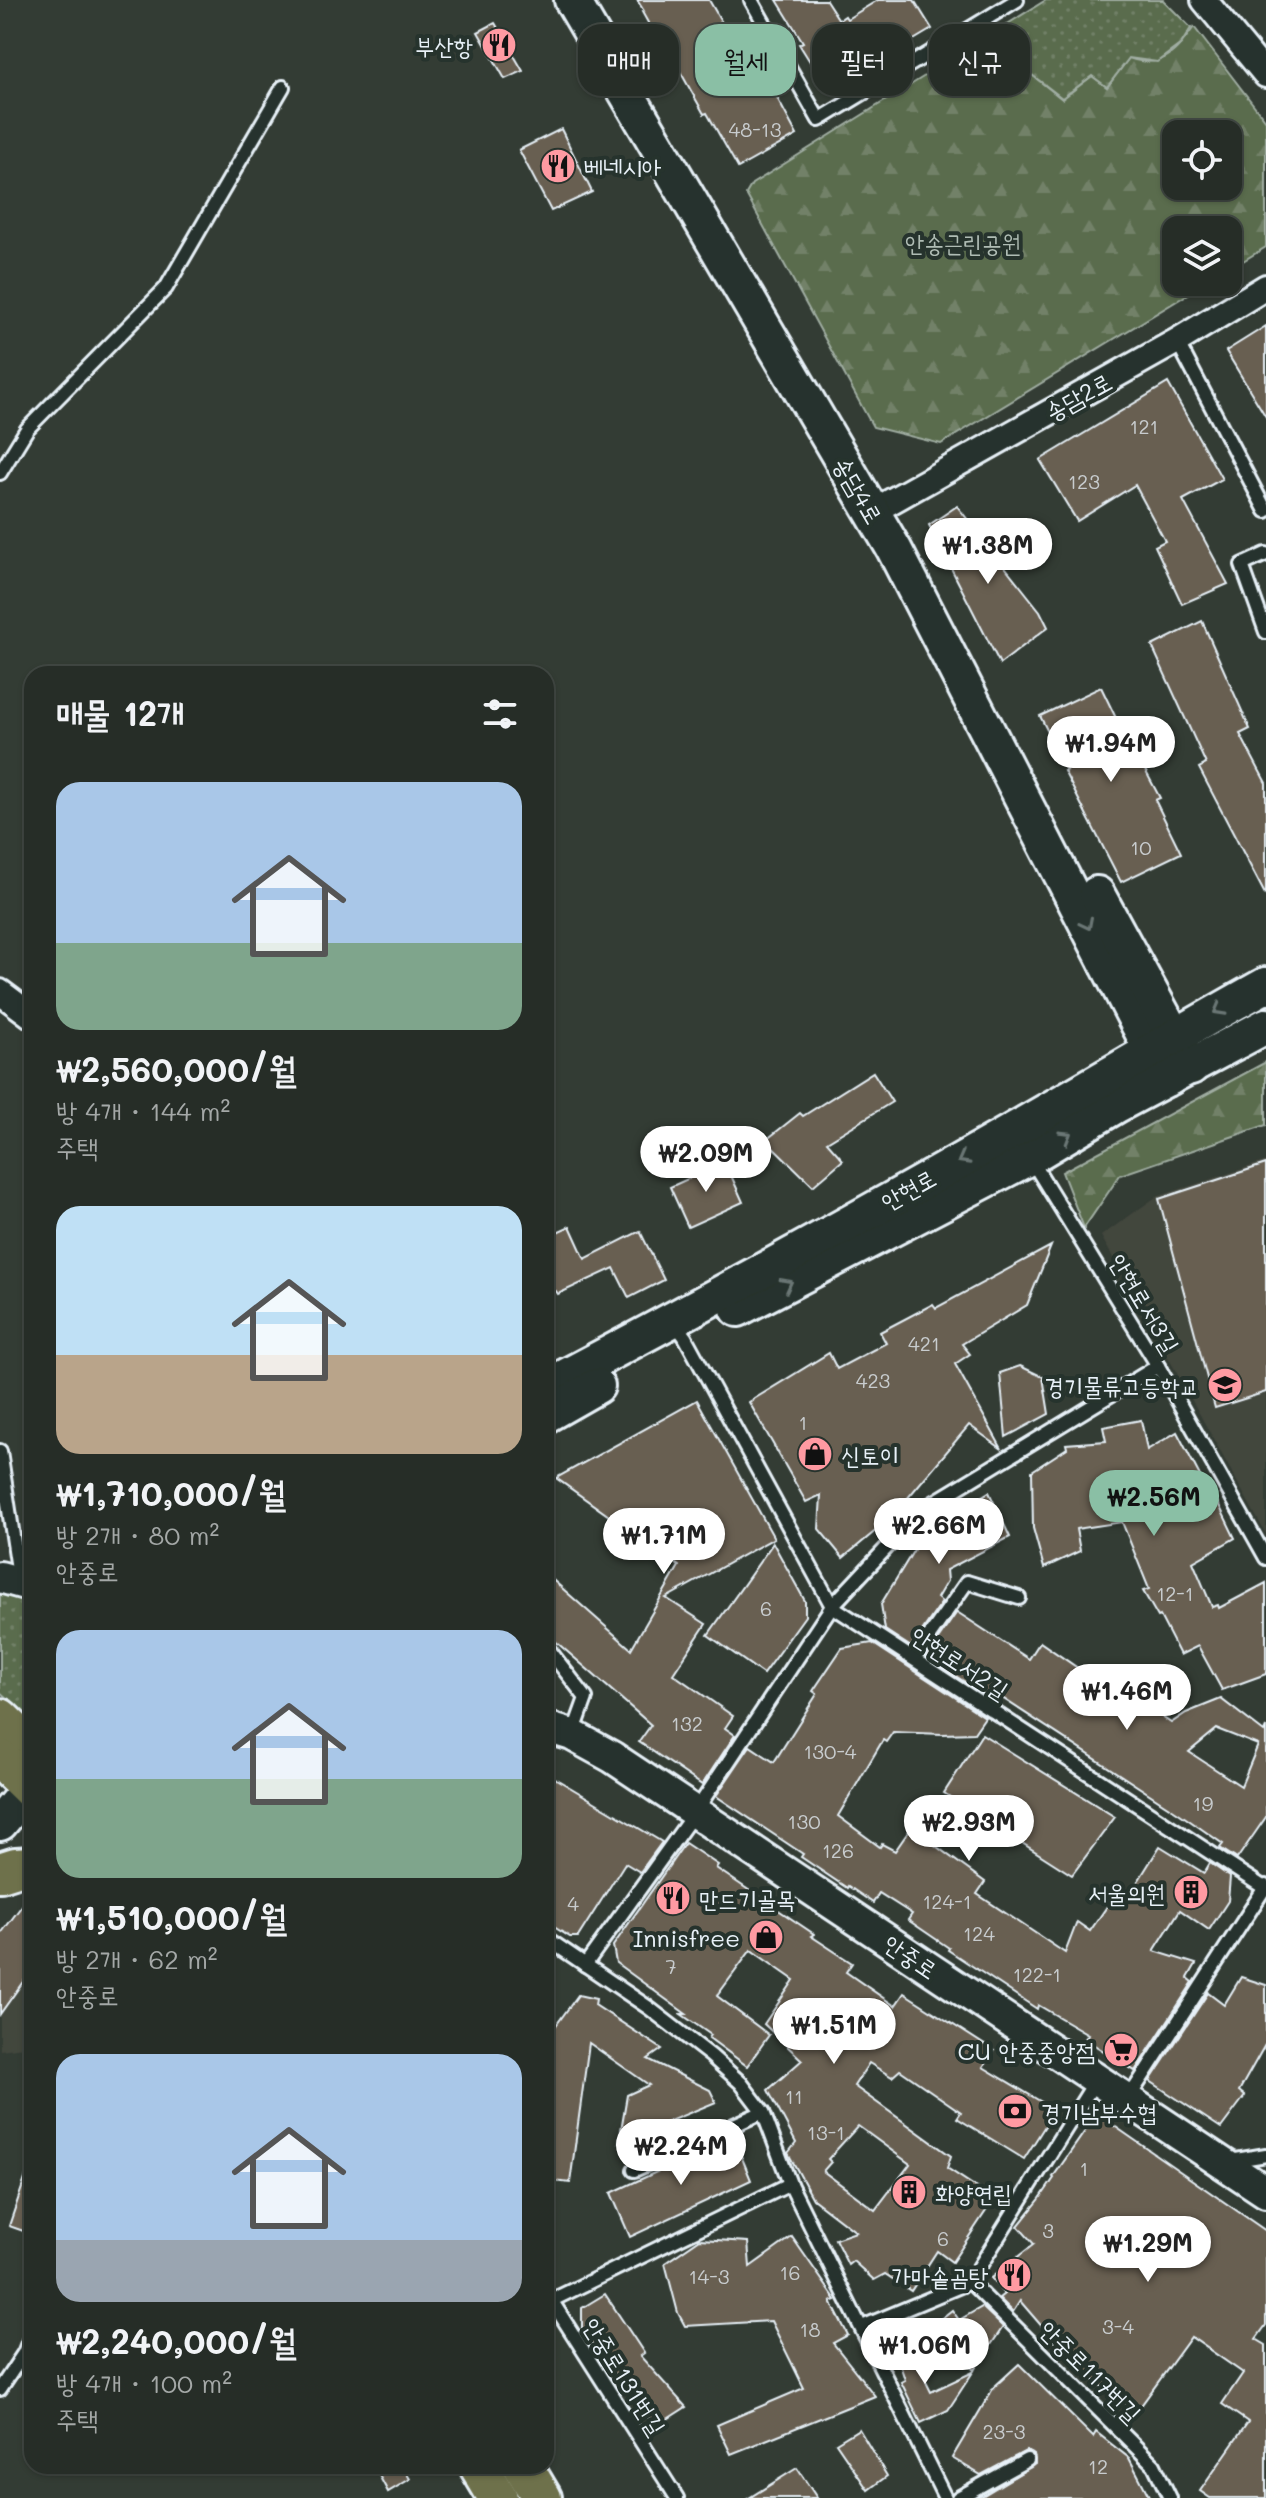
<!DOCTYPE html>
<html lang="ko">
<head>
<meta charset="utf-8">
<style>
  :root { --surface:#262d27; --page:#2e352f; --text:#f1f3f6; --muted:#a4a8a7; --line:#424944; --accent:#8abfa5 }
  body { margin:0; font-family:Mali,"Poor Story",sans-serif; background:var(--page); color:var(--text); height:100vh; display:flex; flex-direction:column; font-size:30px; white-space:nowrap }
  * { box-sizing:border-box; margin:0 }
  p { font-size:26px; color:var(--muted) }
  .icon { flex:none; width:44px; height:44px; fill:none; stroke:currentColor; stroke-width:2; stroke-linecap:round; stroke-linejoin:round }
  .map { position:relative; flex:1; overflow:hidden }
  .details { position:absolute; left:24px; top:666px; width:530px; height:1808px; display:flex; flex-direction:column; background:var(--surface); border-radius:24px; box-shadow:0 2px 6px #0004,0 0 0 2px var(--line) }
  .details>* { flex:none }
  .hud { position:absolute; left:578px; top:24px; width:568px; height:72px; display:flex; gap:16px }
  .tools { position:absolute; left:1162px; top:120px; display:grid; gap:16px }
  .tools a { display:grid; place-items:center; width:80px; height:80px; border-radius:16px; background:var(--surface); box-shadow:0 2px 6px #0004,0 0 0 2px var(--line); font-size:40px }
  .price { position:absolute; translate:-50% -68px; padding:0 18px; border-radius:28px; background:#fff; color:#222; font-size:26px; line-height:52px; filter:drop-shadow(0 2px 4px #0008) }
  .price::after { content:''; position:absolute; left:50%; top:48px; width:24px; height:18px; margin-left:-12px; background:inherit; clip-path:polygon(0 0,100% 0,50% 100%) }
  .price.on { background:var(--accent); color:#111 }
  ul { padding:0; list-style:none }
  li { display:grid; align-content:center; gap:16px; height:424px; padding:0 32px }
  li span { display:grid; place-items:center; height:248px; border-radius:24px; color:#555 }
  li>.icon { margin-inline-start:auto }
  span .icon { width:144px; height:144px; fill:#fffc; stroke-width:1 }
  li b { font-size:34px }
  h2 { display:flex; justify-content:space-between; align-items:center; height:96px; padding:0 32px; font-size:34px }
  .pill { padding:0 28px; border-radius:24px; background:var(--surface); box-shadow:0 2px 6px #0004,0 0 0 2px var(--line); font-size:28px; line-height:72px }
  .pill.on { background:var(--accent); color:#111 }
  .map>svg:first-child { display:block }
  .built { fill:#43463d }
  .forest { fill:url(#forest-firs); stroke:#a1aea3; stroke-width:2; fill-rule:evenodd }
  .park { fill:url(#park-dots); stroke:#a1aea3; stroke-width:2 }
  .building { fill:#685f51; stroke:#e8f1f8; stroke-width:2; fill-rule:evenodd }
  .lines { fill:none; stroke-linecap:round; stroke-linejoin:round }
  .service-casing { stroke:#e8f1f8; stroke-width:18 }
  .minor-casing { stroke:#e8f1f8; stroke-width:30 }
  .tertiary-casing { stroke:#e8f1f8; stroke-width:36 }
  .secondary-casing { stroke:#e8f1f8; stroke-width:40 }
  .primary-casing { stroke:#e8f1f8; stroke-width:44 }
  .service { stroke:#26332d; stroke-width:12 }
  .minor { stroke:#26332d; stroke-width:24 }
  .tertiary { stroke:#26332d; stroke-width:30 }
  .secondary { stroke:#26332d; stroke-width:34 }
  .primary { stroke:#6e714b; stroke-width:38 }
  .oneway { stroke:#6a7674 }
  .labels { text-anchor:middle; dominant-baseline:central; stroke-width:8; stroke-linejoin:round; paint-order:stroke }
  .number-label { font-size:20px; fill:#c8ccce }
  .poi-label { font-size:24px; fill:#e8f1f8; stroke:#26332d; text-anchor:end }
  .park-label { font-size:24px; fill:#afbcb4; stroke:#26332d }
  .street-label { font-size:24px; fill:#e8f1f8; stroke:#26332d }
</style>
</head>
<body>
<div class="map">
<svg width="1266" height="2498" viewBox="0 0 1266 2498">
  <defs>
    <pattern id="forest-firs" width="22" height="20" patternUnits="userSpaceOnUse" patternTransform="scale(2)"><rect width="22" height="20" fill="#5a6c4e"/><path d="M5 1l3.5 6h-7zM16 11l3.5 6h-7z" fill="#728168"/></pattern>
    <pattern id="park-dots" width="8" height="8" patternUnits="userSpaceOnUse" patternTransform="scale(2)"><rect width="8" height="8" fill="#5a6c4e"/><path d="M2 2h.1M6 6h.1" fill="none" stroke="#728168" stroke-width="1.8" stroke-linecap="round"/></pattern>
  </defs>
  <rect width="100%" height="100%" fill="#333c34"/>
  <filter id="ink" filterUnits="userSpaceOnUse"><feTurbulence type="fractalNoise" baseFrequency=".0125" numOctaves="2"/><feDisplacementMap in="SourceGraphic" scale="16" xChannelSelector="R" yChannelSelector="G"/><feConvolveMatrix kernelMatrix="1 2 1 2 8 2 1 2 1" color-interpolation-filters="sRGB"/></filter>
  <g filter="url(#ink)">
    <g class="built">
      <path d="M1266,1161v373l-165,-298 55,-39z"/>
      <path d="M0,1957l32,19v70l-32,4z"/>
    </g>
    <g class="forest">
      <path d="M1194,27l72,94v126l-38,23v-40h-52v52h32l-267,162 -68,-17 -127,-233 6,-10 232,-145 30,47 18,-11 30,24 30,-23 15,11 22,-29c33,12 47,-6 65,-31zM1176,134h52v52h-52z"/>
      <path d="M1266,1062v63l-146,50 -36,53 -22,-56z"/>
    </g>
    <g class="park">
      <path d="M1046,0h117l28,28 -10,16 -24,18 -28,-4 -22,29 -15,-11 -30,22 -30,-23 -17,11 -30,-48z"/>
      <path d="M0,1592l32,8v120l-32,-28z"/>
    </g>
    <g class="building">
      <path d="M637,0h72l24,42 11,-6 53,99 -59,33 -31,-55 -3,1 -33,-59 -4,2 -25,-45 2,-1z"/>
      <path d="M777,0h49l13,20 6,-4 2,3 31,-19h36l18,29 -47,28 -1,-3 -57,35 -28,-45 4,-2z"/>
      <path d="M495,23l28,48 -18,8 -27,-47z"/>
      <path d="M561,129l31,63 -41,19 -32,-61z"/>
      <path d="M1266,326v91l-40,-66z"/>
      <path d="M1168,383l54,96 -39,21 45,84 -46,20 -27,-58 10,-5 -30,-56 -58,36 -37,-61z"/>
      <path d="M957,506l83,105 8,16 -48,37 -71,-139z"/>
      <path d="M1202,621l48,108 -10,5 26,49v113l-67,-128 7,-4 -54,-118z"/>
      <path d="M1101,687l25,52 2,-1 32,60 -5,2 26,53 -60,29 -57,-111 3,-1 -27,-54z"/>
      <path d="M873,1072l19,30 -65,40 16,18 -30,26 -47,-46 34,-27 3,3z"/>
      <path d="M725,1162l18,40 -55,25 -18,-40z"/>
      <path d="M1266,1164v228l-51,16 -56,-209z"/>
      <path d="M570,1226l15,33 55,-28 24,49 -35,18 -15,-30 -56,26 -2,-3 -10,6v-60z"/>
      <path d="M1051,1246l-24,59 -65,39 8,10 -15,10 47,85 -33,-24 -78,93 -48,40 -24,-29 2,-34 -15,7 -57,-100 80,-49 8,16 49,-26 -6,-11 53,-28 3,4z"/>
      <path d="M1020,1366l23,11 6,37 -43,23 -6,-64z"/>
      <path d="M697,1400l77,138 -108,60 40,26 -33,50 60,42 -8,12 10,7 -33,50 -63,-43 12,-17 -105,-92v-59l85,75 48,-83 -123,-88z"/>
      <path d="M1141,1420l6,30 30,-18 36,69 3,-2 19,39 -42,24 19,45 6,-2 1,3 47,-25v91l-44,16 -24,-44 -18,9 -20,-39 -2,1 -15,-26 6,-2 -27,-67 -46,7 4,22 -36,17 -11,-40 -1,-57 35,-23 -1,-4 40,-3 -3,-14z"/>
      <path d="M989,1492l21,45 -64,33 1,11 -10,17 5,4 -31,45 -26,-17 -4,-26 45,-74z"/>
      <path d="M773,1543l32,58v15l-42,58 -55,-39z"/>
      <path d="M957,1612l72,47 11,-17 100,69 4,-6 27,18 15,-10 35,-14 43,33 2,-5v90l-29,42 -17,-11 3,-4 -43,-30 -181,-118 -3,6 -70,-45zM1217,1729l41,16 -17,41 -52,-34z"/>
      <path d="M872,1643l113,74 -11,16 -32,1 -49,-2 -7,10 -3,-2 -45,76 42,31 2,-3 13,7 16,-23 74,54 -8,12 88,59 12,-31 13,9 25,-36 10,7 35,-56 44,27 6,-10 20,14 -2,24 -19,29 -29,-20 -26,41 42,13 -8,14 5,4 -58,89 -50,-32 3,-5 -50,-29 -1,4 -89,-59 1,-2 -41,-28 4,-6 -33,-21 -6,10 -25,-17 -1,2 -46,-31 2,-3 -87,-58 34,-50 24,16 43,-68 -4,-3 29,-43z"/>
      <path d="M982,1734l133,83 -43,58 -128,-82z"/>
      <path d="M546,1773l116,69 -22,30 -15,-9 -47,74h-8l-24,-15z"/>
      <path d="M685,1843l33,22 -2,3 98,66 -3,2 41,27 -6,9 49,34 9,-13 90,58 -11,16 72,43 -31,49 -67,-41 4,-6 -61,-42 -8,7 -23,-14 -15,23 97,70 -4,12 47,31 -42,63 -15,-11 -26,40 -26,-17 -11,6 -21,-19 -5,4 -13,-26 21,-7 -43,-33 -25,-46 8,-10 -28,-53 34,-30 -38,-36 30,-44 -43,-30 -34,46 52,39 -22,31 -38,-28 2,-3 -30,-21h5l-70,-51 -3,-17zM858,2126l52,38 -35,46 -52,-39 8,-9 -3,-3z"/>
      <path d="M32,1892v77l-32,45v-79z"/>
      <path d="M1241,1977l25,8v58l-27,48 6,5 -24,32 -71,-47 58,-88 16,12z"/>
      <path d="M578,1995l18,4 -1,6 67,44 -14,10 62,31 6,12 -97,40 8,-47 22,-10 -60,-42 -19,140 -24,-3v-145l5,1 1,-5z"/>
      <path d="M1097,2114l169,117v94l-10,14 10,6v153h-56l-10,-7 48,-69 -26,-18 21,-31 -52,-36 -54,74 -40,-28 -26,-26 -2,1 -49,-57 -7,11 -14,-14 5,-4 -13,-16 43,-34 -16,-18 21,-26 15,-22 -1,-1z"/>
      <path d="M733,2136l18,44 -121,57 -19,-44 78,-36 3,3 11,-10z"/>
      <path d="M29,2167h3v67l-23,-8z"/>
      <path d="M792,2237l44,63 -5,2 17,33 -15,8 42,53 -144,58 -14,-29 87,-37 -33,-67 -86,5 -7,-13 -13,-50 35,-24 48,3 2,25z"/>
      <path d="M605,2294l39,59 -4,3 46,51 -31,20 -39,-53 -2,1 -32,-47v-20z"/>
      <path d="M982,2307l21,20 -29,43 -46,-41 24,-19 7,10z"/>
      <path d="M903,2335l28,57 42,-20 -25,38 -27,13 -20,-41 4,-2 -13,-41z"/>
      <path d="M1019,2364l74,73 3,-5 33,26 21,40h-171l56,-34 -1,-9 -8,-4 -45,24 -29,-17 42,-71z"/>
      <path d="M859,2429l28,47 -19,14 -32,-47z"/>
      <path d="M374,2466h28l8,13 -22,13z"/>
      <path d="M797,2468l20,30h-68z"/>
    </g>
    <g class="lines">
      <defs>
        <g id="service">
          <path d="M751,0l68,120 198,-120"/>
          <path d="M1177,341l89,170"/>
          <path d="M0,473l27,-44 139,-141 117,-201"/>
          <path d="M1266,554l-24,11 24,67"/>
          <path d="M1030,1158l128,208 108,192"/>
          <path d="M673,1321l12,16 147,269 434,283"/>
          <path d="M0,1451l20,131"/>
          <path d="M546,1646l40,52 -13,36"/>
          <path d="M914,1658l53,-76 52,16"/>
          <path d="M546,1938l103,70 62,48 30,27 22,29 27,72 155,314"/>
          <path d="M585,1965l110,-153 137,-206 91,-97 235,-143"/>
          <path d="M1096,2080l-126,202 184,183 16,33"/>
          <path d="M1128,2099l138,-213"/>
          <path d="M1230,2161l36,-6"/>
          <path d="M634,2170l129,-58"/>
          <path d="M546,2292l131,206"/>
          <path d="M546,2303l244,-119"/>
          <path d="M862,2327l108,-45"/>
          <path d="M0,2389l24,-36 8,-20"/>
          <path d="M958,2498l69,-38"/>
        </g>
        <g id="minor">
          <path d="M1204,0l62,75"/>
          <path d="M888,503l289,-162 89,-54"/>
          <path d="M0,992l32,24"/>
        </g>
        <g id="tertiary">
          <path d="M0,1577l32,9"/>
          <path d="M546,1727l26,8 40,22 654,435"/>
        </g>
        <g id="secondary">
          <path d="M572,0l322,549 257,500 18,29"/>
          <path d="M1097,894l94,173"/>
          <path d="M738,1309l292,-152 87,-52 149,-79"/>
          <path d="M546,1387c157,-83 314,-168 468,-257 84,-48 167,-98 252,-145"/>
          <path d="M546,1415l51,-29"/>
          <path d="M0,1823l32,-38"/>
        </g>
        <g id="primary">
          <path d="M0,1718l32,31"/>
          <path d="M0,1759l32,31"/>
          <path d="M0,1872l16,-5 16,-1"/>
          <path d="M479,2466l19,32"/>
          <path d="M523,2466l19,32"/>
        </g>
      </defs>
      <use href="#service" class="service-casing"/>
      <use href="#minor" class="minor-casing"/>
      <use href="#tertiary" class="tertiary-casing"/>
      <use href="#secondary" class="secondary-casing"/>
      <use href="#primary" class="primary-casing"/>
      <use href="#service" class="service"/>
      <use href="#minor" class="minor"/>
      <use href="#tertiary" class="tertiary"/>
      <use href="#secondary" class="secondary"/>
      <use href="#primary" class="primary"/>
    </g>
    <defs><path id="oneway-chevron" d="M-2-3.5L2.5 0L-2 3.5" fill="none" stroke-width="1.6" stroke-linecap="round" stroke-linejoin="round" transform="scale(2)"/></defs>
    <g class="oneway">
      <use href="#oneway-chevron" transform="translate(1087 924) rotate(63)"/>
      <use href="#oneway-chevron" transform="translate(1219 1010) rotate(151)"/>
      <use href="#oneway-chevron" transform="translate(1066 1136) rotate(-31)"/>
      <use href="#oneway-chevron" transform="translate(963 1159) rotate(151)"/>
      <use href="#oneway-chevron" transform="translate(787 1284) rotate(-28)"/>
    </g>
  </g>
  <defs>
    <symbol id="restaurant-disc" viewBox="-11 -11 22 22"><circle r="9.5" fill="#ff9aa2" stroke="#26332d"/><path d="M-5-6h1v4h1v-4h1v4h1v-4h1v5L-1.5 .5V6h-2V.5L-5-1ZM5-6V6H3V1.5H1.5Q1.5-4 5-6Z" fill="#111"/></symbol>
    <symbol id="school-disc" viewBox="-11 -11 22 22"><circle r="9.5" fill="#ff9aa2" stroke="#26332d"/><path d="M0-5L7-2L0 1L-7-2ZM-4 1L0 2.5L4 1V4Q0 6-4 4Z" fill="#111"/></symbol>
    <symbol id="shop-disc" viewBox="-11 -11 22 22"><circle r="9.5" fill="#ff9aa2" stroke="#26332d"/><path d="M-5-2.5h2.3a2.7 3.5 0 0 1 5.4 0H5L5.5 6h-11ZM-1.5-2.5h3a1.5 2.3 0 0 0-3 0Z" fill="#111"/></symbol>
    <symbol id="building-disc" viewBox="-11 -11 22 22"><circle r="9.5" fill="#ff9aa2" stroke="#26332d"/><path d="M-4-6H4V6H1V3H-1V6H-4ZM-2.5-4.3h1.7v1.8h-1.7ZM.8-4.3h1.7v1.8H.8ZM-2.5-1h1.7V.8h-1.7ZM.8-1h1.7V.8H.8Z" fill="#111"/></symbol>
    <symbol id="supermarket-disc" viewBox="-11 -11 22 22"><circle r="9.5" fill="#ff9aa2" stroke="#26332d"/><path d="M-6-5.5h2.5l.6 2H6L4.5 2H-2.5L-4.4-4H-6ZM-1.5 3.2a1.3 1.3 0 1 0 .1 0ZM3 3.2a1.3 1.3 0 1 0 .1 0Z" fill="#111"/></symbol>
    <symbol id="bank-disc" viewBox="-11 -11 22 22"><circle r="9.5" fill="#ff9aa2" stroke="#26332d"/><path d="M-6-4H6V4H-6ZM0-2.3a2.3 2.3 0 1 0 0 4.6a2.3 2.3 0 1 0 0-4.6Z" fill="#111"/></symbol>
  </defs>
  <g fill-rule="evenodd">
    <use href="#restaurant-disc" x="479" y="25" width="40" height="40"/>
    <use href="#restaurant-disc" x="538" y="146" width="40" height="40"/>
    <use href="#school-disc" x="1205" y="1365" width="40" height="40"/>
    <use href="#shop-disc" x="795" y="1434" width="40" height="40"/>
    <use href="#building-disc" x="1171" y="1872" width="40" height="40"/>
    <use href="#restaurant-disc" x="653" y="1878" width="40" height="40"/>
    <use href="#shop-disc" x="746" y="1917" width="40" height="40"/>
    <use href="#supermarket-disc" x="1101" y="2030" width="40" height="40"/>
    <use href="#bank-disc" x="995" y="2091" width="40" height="40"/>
    <use href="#building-disc" x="889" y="2172" width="40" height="40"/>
    <use href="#restaurant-disc" x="994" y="2255" width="40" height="40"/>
  </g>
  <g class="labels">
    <g class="number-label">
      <text x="755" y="129">48-13</text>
      <text x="1144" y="426">121</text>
      <text x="1084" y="481">123</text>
      <text x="1141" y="847">10</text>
      <text x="924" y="1343">421</text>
      <text x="873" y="1380">423</text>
      <text x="803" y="1422">1</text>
      <text x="1175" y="1593">12-1</text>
      <text x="766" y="1608">6</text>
      <text x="687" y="1723">132</text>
      <text x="830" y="1751">130-4</text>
      <text x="1203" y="1803">19</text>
      <text x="804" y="1821">130</text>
      <text x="838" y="1850">126</text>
      <text x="947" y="1901">124-1</text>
      <text x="573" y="1903">4</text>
      <text x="979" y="1933">124</text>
      <text x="671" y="1966">7</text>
      <text x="1037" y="1974">122-1</text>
      <text x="794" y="2096">11</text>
      <text x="826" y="2132">13-1</text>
      <text x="1084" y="2168">1</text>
      <text x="1048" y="2230">3</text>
      <text x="943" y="2238">6</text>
      <text x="790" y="2272">16</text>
      <text x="709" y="2276">14-3</text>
      <text x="1118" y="2326">3-4</text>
      <text x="810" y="2329">18</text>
      <text x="1004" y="2431">23-3</text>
      <text x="1098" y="2466">12</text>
    </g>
    <g class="poi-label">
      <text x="473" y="45">부산항</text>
      <text x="584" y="166" text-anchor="start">베네시아</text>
      <text x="1199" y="1385">경기물류고등학교</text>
      <text x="841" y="1454" text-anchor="start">신토이</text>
      <text x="1165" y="1892">서울의원</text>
      <text x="699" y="1898" text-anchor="start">만드기골목</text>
      <text x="740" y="1937">Innisfree</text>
      <text x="1095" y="2050">CU 안중중앙점</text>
      <text x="1041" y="2111" text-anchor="start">경기남부수협</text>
      <text x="935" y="2192" text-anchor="start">화양연립</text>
      <text x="988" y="2275">가마솥곰탕</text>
    </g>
    <g class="park-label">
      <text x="963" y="242">안송근린공원</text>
    </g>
    <g class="street-label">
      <text transform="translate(1078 396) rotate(-29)">송담2로</text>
      <text transform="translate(859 490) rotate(60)">송담4로</text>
      <text transform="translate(908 1189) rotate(-29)">안현로</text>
      <text transform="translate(1145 1303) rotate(59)">안현로서3길</text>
      <text transform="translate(960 1662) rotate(33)">안현로서2길</text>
      <text transform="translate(911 1956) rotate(34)">안중로</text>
      <text transform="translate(1091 2371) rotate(45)">안중로117번길</text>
      <text transform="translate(625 2376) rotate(58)">안중로131번길</text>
    </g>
  </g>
</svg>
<div class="tools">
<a><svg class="icon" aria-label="locate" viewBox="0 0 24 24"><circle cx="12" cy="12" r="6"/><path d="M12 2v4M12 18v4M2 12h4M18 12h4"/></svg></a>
<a><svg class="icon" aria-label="layers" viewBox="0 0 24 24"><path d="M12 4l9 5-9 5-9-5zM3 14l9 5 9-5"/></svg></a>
</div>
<b class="price" style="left:988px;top:586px">₩1.38M</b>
<b class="price" style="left:1111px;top:784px">₩1.94M</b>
<b class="price" style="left:706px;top:1194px">₩2.09M</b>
<b class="price on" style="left:1154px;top:1538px">₩2.56M</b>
<b class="price" style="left:939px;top:1566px">₩2.66M</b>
<b class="price" style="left:664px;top:1576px">₩1.71M</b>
<b class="price" style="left:1127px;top:1732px">₩1.46M</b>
<b class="price" style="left:969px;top:1863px">₩2.93M</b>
<b class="price" style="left:834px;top:2066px">₩1.51M</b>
<b class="price" style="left:681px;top:2187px">₩2.24M</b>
<b class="price" style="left:1148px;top:2284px">₩1.29M</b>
<b class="price" style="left:925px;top:2386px">₩1.06M</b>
<div class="hud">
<a class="pill">매매</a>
<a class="pill on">월세</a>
<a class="pill">필터</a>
<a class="pill">신규</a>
</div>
<section class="details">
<h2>매물 12개<svg class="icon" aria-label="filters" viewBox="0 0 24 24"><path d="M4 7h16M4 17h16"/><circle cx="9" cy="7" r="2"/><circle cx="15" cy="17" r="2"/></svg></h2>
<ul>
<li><span style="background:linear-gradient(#a9c7e8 65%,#7fa58c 0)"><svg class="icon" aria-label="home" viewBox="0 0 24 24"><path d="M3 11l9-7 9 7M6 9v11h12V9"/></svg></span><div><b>₩2,560,000/월</b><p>방 4개 · 144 m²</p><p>주택</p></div></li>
<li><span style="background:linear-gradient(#bfe0f5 60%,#b9a48a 0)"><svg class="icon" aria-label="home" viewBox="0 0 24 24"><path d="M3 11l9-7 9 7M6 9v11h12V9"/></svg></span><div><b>₩1,710,000/월</b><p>방 2개 · 80 m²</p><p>안중로</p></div></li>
<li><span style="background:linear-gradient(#a9c7e8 60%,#7fa58c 0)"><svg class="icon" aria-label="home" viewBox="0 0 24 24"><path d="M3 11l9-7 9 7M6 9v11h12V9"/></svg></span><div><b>₩1,510,000/월</b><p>방 2개 · 62 m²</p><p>안중로</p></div></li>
<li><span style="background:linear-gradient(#a9c7e8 75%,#9aa5b1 0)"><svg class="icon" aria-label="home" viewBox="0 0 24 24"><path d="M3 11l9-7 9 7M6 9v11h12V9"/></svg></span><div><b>₩2,240,000/월</b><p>방 4개 · 100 m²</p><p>주택</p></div></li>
</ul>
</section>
</div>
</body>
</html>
